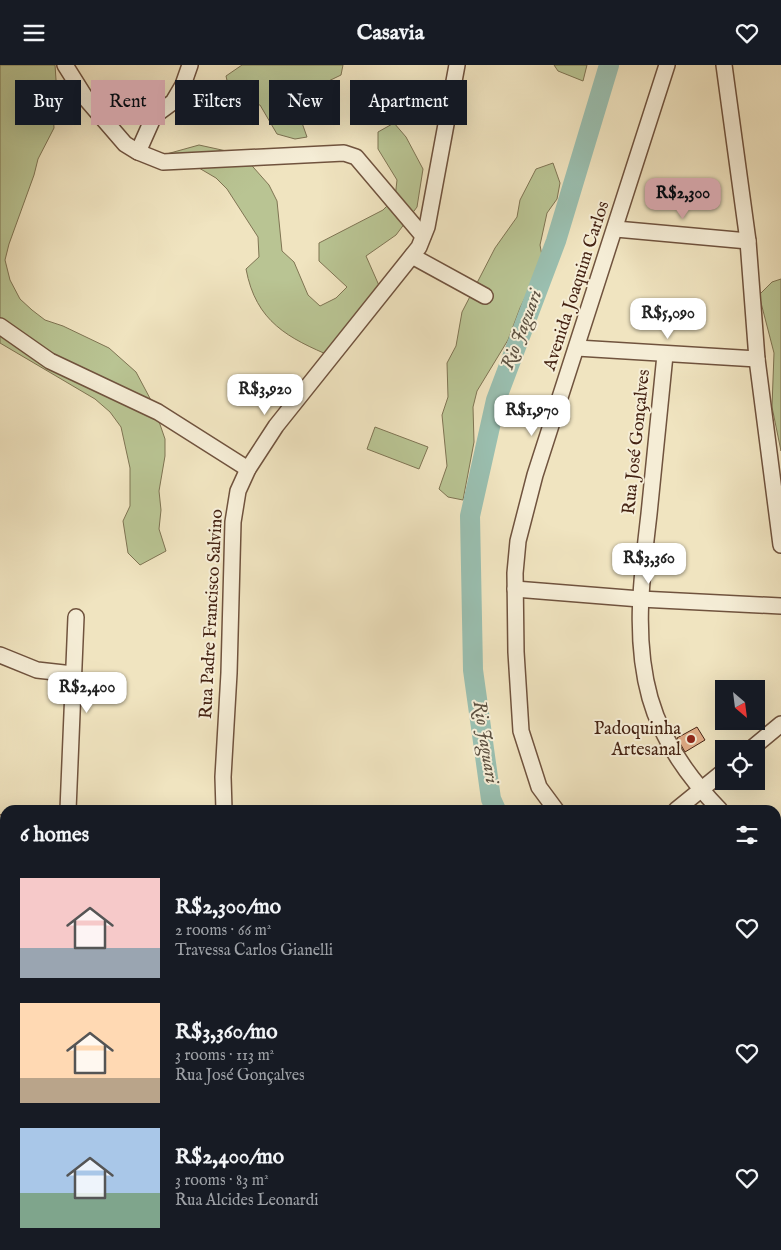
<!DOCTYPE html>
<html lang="en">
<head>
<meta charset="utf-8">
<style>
  :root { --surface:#171b24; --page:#20242c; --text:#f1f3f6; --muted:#9ea1a6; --accent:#c59692 }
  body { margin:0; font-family:"IM FELL English",serif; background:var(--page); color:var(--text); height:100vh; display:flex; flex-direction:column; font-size:19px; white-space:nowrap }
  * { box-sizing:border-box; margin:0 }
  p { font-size:16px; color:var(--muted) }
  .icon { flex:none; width:28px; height:28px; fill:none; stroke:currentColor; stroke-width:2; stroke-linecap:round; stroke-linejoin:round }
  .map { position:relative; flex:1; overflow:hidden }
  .side { position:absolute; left:0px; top:740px; width:781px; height:445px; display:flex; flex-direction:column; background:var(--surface); border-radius:15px 15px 0 0; box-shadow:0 5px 20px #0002 }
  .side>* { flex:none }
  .hud { position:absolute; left:15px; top:15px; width:500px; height:45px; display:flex; gap:10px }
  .needle { width:32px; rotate:152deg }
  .tools { position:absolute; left:715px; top:615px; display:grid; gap:10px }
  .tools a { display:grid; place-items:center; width:50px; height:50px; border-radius:0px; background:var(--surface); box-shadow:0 5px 20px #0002; font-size:25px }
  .price { position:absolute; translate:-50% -42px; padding:0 11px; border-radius:10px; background:#fff; color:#222; font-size:16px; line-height:32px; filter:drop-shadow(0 1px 2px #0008) }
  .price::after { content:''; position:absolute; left:50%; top:30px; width:15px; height:11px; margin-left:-8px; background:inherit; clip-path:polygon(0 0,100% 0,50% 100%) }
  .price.active { background:var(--accent); color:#111 }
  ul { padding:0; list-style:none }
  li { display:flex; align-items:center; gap:15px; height:125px; padding:0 20px }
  li span { display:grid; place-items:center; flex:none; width:140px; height:100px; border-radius:0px; color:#555 }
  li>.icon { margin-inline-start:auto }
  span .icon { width:60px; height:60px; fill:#fffc; stroke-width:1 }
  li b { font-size:21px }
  h2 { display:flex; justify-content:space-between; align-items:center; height:60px; padding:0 20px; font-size:21px }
  .chip { padding:0 18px; border-radius:0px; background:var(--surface); box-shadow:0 5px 20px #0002; font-size:18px; line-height:45px }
  .chip.active { background:var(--accent); color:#111 }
  header { display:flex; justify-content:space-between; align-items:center; height:65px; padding:0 20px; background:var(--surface); font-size:22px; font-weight:800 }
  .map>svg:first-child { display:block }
  .green { fill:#b9c493; stroke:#7f7453 }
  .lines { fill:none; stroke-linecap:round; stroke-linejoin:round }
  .river { stroke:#9abfb0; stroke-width:20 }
  .building { fill:#e0ab86; stroke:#452313 }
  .minor-casing { stroke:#70533e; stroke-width:18 }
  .minor { stroke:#f5edd6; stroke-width:15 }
  .poi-dot { fill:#8f2418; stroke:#f5edd6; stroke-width:2 }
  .labels { text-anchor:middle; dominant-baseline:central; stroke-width:4; stroke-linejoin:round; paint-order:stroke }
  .street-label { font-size:18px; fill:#452313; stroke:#f5edd6 }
  .poi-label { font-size:18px; fill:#452313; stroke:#f5edd6; text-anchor:end }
  .water-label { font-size:19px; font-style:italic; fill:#5e5242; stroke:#f5edd6 }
</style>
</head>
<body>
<header><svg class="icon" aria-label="menu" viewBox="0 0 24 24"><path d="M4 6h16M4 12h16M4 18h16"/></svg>Casavia<svg class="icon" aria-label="heart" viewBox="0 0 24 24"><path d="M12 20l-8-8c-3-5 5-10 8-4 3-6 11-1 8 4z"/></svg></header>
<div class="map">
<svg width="781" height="1185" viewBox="0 0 781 1185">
  <rect width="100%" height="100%" fill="#f0e4c0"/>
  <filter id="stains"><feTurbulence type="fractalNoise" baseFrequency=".004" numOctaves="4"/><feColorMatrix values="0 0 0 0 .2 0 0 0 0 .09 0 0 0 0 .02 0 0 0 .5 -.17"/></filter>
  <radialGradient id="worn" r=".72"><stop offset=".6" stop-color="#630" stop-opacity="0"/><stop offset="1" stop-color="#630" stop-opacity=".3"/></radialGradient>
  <g class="green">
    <path d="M0,0h55l2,29 -4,16 1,18 -16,31 -4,16 -25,69 -4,16 5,20 10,19 12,11 13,10 18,6 46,22 27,24 17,32 12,35v17l-6,35 2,19 -2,19 7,22 -26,14 -12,-12 -5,-32 7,-15v-38l-9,-41 -11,-15 -15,-13 -95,-56z"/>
    <path d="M242,0h101l-2,10 -31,15 -15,13 12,34 -12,2 -18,-5 -17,-29c-24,-2 -29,-6 -34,-29z"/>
    <path d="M554,0h33l-4,16 -25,-10z"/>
    <path d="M394,58l12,14 17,32 -6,38 -21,28 -30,21 15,34 -48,67c-45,-19 -77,-35 -87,-88l13,-12 -1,-20 -31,-48 -11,-11 -17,-10 -18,-2 -18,-11 36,-10 32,7 15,7 23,26 8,16 5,50 12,11 14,33 12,11 16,-8 11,-11 -28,-26v-18l64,-33 12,-12 2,-18 -19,-31v-17z"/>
    <path d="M553,98l7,20 -3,16 -10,14 -7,32 3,16 -23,47 -12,32 -31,51 -4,16 1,35 -11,58 -15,-3 -9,-8 8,-23 -5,-51 6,-18 -1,-34 9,-17 6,-34 33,-64 22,-31 3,-17 16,-31z"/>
    <path d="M781,214v172l-9,-44 2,-54 -15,-58 13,-13z"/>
    <path d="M375,362l53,20 -9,22 -52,-20z"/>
    <path d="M776,1159l4,1 -2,25h-57v-5h55z"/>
  </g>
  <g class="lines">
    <g class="river">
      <path d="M496,745l-5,-11 -18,-129 -3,-154 26,-116 60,-159 53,-176"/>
      <path d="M639,1185l2,-5"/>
    </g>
  </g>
  <path class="building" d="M697,662l8,13 -20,12 -8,-14z"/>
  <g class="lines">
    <defs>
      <g id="minor">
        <path d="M65,0l22,35 38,44 13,8 25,10 181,-9 12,4 67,79"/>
        <path d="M724,0l24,176 9,118 24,186"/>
        <path d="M138,87l16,-36 19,-14 10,-17 7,-20"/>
        <path d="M616,164l132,12"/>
        <path d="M412,191l73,40"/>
        <path d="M0,261l50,35 108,51 90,57"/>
        <path d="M577,283l180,11"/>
        <path d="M665,290c-5,53 -11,106 -16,159 -7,61 -16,123 1,184 12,43 39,80 70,112"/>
        <path d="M515,524l125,10 141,7"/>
        <path d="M0,590l37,15 36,4"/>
        <path d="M751,684l30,-25"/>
        <path d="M68,745l8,-193"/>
        <path d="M224,745l-1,-33 6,-104 4,-151 5,-31 10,-22 28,-43 143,-179 8,-20 30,-162"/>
        <path d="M556,745l-17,-23 -18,-56 -5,-79 -1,-79 3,-32 17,-66 132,-410"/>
        <path d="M676,745l48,-39"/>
        <path d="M0,758l5,5"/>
        <path d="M776,791l5,2"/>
        <path d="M0,901l5,6"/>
        <path d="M776,923l5,2"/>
        <path d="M776,1048l5,1"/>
        <path d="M0,1072l5,2"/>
        <path d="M149,1180l7,5"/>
        <path d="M710,1180v5"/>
        <path d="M356,1185v-5"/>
      </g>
    </defs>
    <use href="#minor" class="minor-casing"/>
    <use href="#minor" class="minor"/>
  </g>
  <circle class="poi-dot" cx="691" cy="674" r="5"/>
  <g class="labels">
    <g class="street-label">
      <text transform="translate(577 221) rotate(-72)">Avenida Joaquim Carlos</text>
      <text transform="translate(637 377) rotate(-84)">Rua José Gonçalves</text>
      <text transform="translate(212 549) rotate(-87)">Rua Padre Francisco Salvino</text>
    </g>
    <g class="poi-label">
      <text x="681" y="664">Padoquinha<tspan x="681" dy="21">Artesanal</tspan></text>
    </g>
    <g class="water-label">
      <text transform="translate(522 265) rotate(-69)">Rio Jaguari</text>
      <text transform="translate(485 677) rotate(81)">Rio Jaguari</text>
    </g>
  </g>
  <rect width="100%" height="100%" filter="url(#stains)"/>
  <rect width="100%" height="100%" fill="url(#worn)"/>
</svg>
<div class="tools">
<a><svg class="needle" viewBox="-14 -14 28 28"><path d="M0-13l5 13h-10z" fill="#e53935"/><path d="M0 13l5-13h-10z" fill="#9ea1a6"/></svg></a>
<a><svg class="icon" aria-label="locate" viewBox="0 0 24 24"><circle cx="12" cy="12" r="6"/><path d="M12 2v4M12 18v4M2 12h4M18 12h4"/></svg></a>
</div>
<b class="price active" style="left:683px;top:155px">R$2,300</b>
<b class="price" style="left:668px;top:275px">R$5,090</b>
<b class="price" style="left:265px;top:351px">R$3,920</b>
<b class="price" style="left:532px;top:372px">R$1,970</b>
<b class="price" style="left:649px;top:520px">R$3,360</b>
<b class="price" style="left:87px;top:649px">R$2,400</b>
<div class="hud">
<a class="chip">Buy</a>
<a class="chip active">Rent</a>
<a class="chip">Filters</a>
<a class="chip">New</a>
<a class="chip">Apartment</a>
</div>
<section class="side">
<h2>6 homes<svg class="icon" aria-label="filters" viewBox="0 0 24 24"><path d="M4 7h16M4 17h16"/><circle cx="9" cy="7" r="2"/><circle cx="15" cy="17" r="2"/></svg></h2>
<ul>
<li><span style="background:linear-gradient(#f6c9c9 70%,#9aa5b1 0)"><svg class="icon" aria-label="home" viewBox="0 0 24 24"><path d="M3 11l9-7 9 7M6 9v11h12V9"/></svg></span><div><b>R$2,300/mo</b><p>2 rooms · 66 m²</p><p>Travessa Carlos Gianelli</p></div><svg class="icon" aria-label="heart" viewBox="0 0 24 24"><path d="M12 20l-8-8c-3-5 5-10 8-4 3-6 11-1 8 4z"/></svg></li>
<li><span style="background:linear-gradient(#ffd9b3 75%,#b9a48a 0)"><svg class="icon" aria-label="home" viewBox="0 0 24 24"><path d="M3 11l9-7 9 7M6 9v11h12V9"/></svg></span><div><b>R$3,360/mo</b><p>3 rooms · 113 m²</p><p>Rua José Gonçalves</p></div><svg class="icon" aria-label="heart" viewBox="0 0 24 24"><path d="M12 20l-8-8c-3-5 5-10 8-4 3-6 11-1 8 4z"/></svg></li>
<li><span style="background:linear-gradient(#a9c7e8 65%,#7fa58c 0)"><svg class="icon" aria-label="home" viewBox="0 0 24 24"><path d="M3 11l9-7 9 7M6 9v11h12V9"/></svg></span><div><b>R$2,400/mo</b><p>3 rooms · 83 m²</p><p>Rua Alcides Leonardi</p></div><svg class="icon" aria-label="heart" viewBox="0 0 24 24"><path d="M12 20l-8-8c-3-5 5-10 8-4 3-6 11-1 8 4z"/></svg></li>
</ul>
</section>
</div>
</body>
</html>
